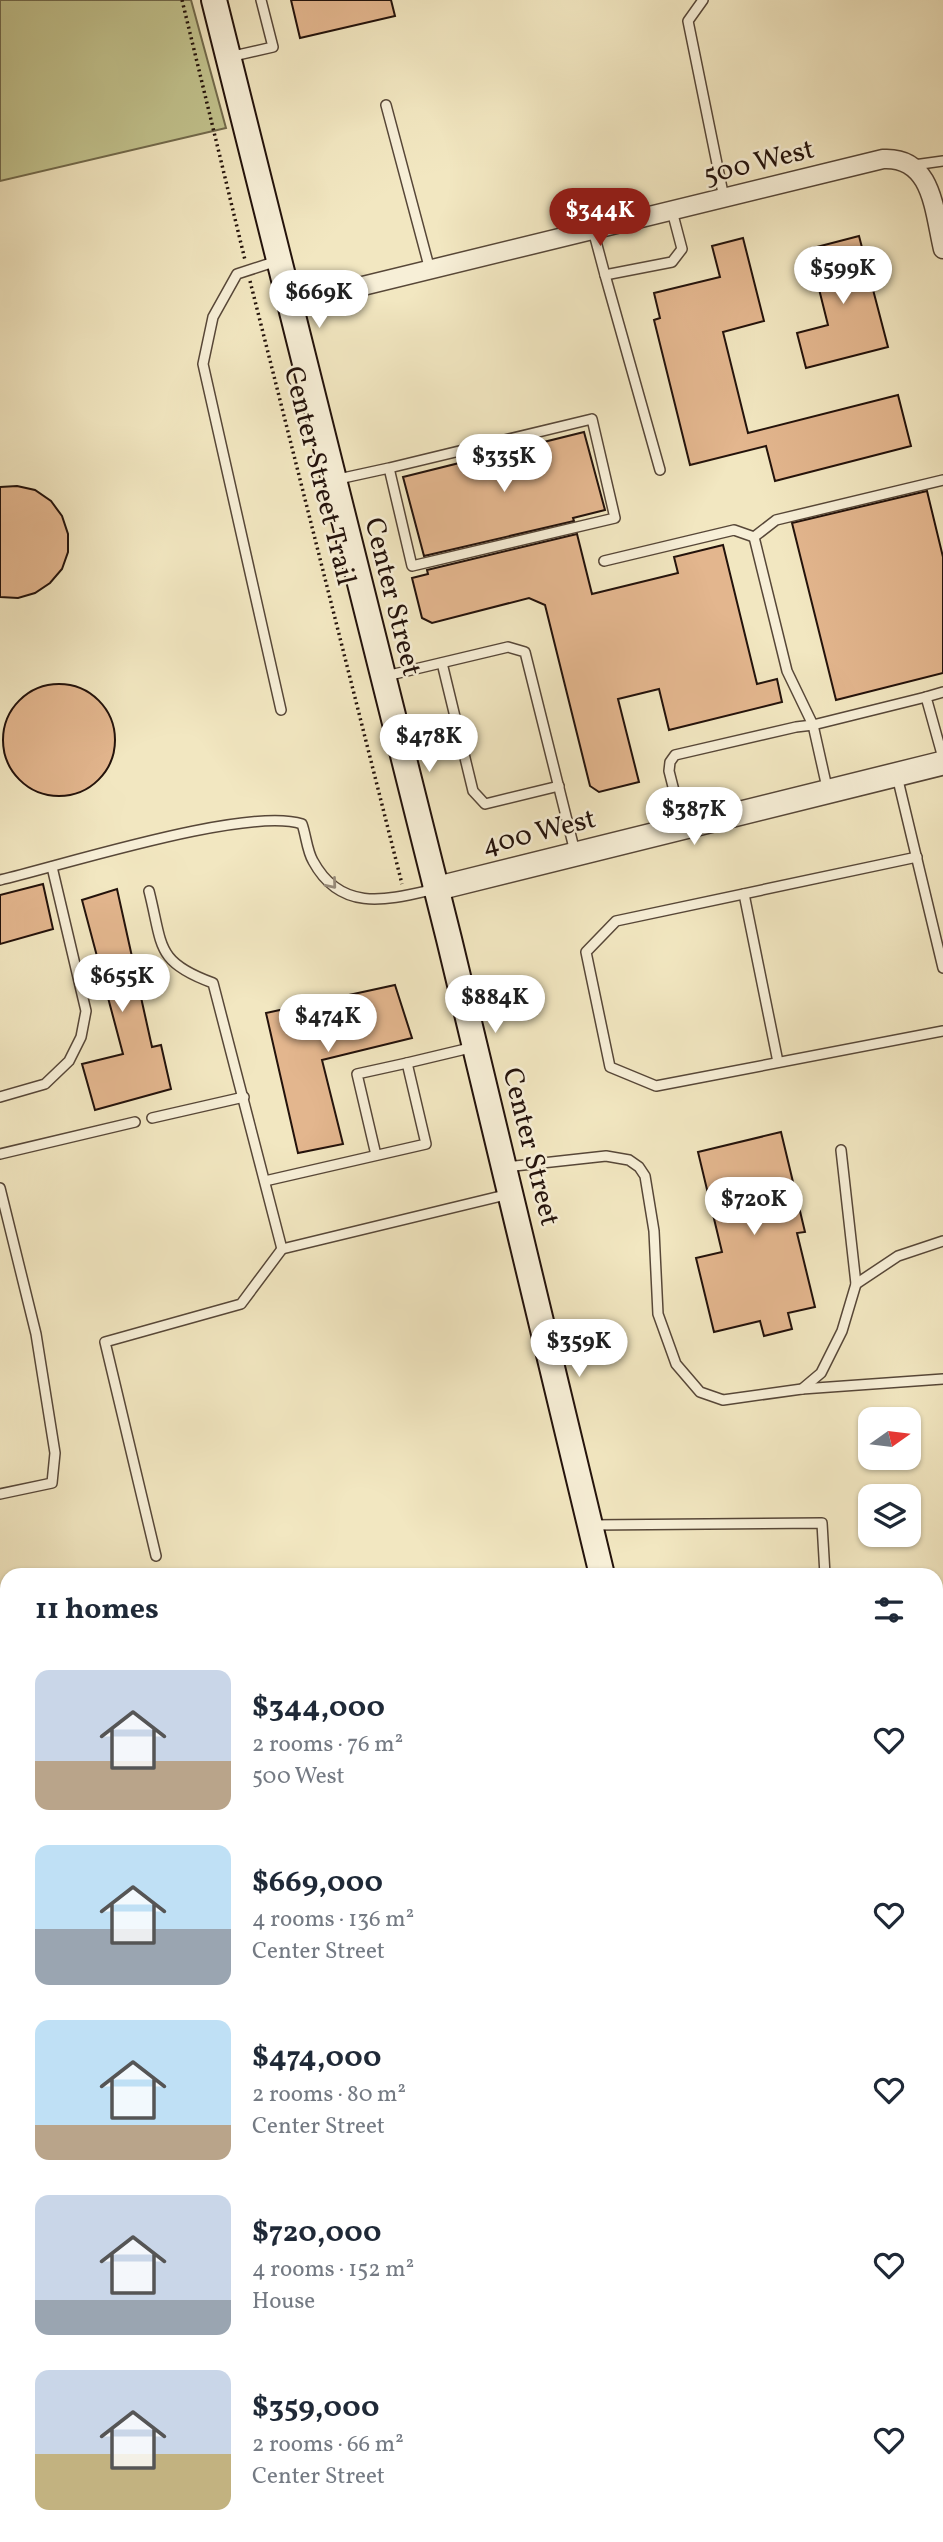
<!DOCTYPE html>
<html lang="en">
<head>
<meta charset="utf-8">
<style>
  :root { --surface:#fff; --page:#f6f6f7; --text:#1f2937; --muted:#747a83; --accent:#8f2418 }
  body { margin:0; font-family:Vollkorn,serif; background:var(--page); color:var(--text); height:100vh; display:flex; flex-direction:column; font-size:26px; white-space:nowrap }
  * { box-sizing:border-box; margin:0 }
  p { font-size:23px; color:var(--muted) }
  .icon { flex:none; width:38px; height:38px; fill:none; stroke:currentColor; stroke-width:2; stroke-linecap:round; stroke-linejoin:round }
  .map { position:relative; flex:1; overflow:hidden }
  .sheet { position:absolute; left:0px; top:1568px; width:943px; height:975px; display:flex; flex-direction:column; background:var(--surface); border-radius:21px 21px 0 0; box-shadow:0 2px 5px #0004 }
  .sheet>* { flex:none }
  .needle { width:46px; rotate:76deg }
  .controls { position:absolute; left:858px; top:1407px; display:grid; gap:14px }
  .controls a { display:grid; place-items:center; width:63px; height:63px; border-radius:14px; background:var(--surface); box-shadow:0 2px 5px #0004; font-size:35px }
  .price { position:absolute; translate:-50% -60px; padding:0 16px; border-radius:24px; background:#fff; color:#222; font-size:23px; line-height:46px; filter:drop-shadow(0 2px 4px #0008) }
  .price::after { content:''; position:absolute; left:50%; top:42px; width:21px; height:16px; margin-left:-10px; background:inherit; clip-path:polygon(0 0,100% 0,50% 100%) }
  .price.active { background:var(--accent); color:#fff }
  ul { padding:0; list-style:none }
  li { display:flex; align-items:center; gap:21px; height:175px; padding:0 35px }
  li span { display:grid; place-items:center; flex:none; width:196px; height:140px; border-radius:14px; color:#555 }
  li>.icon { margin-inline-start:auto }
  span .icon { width:84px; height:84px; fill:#fffc; stroke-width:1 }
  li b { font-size:30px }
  h2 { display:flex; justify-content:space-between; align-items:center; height:84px; padding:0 35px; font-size:30px }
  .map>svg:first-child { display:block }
  .green { fill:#c2c38e; stroke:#726a4c; stroke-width:2 }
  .building { fill:#e3b68e; stroke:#23120b; stroke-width:2 }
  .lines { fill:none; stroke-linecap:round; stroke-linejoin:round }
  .service-casing { stroke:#574738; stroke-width:12 }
  .minor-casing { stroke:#574738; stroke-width:21 }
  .tertiary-casing { stroke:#574738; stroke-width:26 }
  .secondary-casing { stroke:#23120b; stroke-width:28 }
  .motorway-casing { stroke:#23120b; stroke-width:37 }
  .path { stroke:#23120b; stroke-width:3.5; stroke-dasharray:2 3.5; stroke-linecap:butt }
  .service { stroke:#f7efd7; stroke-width:9 }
  .minor { stroke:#f7efd7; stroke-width:18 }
  .tertiary { stroke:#f7efd7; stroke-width:23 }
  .secondary { stroke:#f7efd7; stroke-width:24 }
  .motorway { stroke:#f2e7c1; stroke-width:33 }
  .rail { stroke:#23120b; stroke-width:5; stroke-dasharray:12 12; stroke-linecap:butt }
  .oneway { stroke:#988c7b }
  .labels { text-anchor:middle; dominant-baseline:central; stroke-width:5; stroke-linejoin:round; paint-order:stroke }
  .street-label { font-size:28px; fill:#23120b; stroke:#f7efd7 }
</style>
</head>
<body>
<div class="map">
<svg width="943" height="2542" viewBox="0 0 943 2542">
  <rect width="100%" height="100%" fill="#f2e7c1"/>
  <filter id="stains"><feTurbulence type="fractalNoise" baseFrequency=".00286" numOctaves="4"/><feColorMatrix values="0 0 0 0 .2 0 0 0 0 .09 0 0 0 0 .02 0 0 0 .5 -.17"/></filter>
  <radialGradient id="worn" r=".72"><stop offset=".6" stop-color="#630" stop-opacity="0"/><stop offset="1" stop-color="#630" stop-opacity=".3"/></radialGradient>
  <g class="green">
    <path d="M0,0h191l35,128 -226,53z"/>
    <path d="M943,2118v53l-7,1v-53z"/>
    <path d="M7,2529v7h250l-10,6h-247v-12z"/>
  </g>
  <g class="building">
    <path d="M291,0h100l4,16 -95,22z"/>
    <path d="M859,236l29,111 -82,21 -9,-35 31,-8 -19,-76z"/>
    <path d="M743,238l21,83 -41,11 25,101 150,-38 13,51 -136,35 -9,-35 -76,19 -36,-145 6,-2 -6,-25 66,-16 -8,-31z"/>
    <path d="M584,432l21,78 -32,8 1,3 -150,35 -21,-79z"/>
    <path d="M17,486l18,4 16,11 11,15 6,18v18l-6,17 -12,14 -15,10 -17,5 -18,-1v-110z"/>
    <path d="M927,491l16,66v116l-107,27 -44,-177z"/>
    <path d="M577,534l15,60 86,-21 -4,-16 49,-12 34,139 20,-5 5,23 -113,28 -10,-41 -41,10 21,83 -40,10 -9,-6 -45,-181 -16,-7 -97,25 -10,-5 -10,-40 16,-4 -1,-4z"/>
    <circle cx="59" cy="740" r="56"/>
    <path d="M43,884l10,45 -53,15v-49z"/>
    <path d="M117,889l35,158 9,-2 10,44 -76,21 -13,-46 41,-10 -41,-154z"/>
    <path d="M395,985l17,53 -90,22 21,84 -45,9 -32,-140z"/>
    <path d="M781,1132l24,100 -8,1 18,74 -27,6 4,16 -28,7 -4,-15 -46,11 -18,-74 26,-6 -24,-100z"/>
  </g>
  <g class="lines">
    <defs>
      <g id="service">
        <path d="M703,0l-15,21 36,177"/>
        <path d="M229,57l44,-10 -12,-47"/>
        <path d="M386,105l44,165"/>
        <path d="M914,165l29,-4"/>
        <path d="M593,230l12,45 67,-13 10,-13 -10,-38"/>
        <path d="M277,261l-40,13 -24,43 -10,47 78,346"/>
        <path d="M605,275l55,195"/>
        <path d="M334,480l55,-12 23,98 203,-48 -23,-99 -203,49"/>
        <path d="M604,561l130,-31 20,7"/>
        <path d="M442,663l31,128 12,13 74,-18"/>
        <path d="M386,676l122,-29 17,5 50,200"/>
        <path d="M943,692l-17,5 17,61"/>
        <path d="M926,697l-113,28 -26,-54 -33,-134 22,-17 167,-40"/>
        <path d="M897,776l46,192"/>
        <path d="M683,826l-14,-55 1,-9 5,-7 121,-28 17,-2 15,67"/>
        <path d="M917,857l-301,64 -30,31 24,115 46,19 287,-55"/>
        <path d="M0,880c64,-15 248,-74 302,-56 4,11 5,27 11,37 28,52 74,39 122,28"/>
        <path d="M149,891c14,55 6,71 64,92l69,266 227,-55"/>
        <path d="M744,894l34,168"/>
        <path d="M0,1097l45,-13 24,-23 12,-24 5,-26 -34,-144"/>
        <path d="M152,1118l92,-21"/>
        <path d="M0,1154l135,-32"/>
        <path d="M376,1155l-19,-81 50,-11"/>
        <path d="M506,1167l100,-11 23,4 10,7 6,9 9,55 4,83 18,50 24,28 23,8 79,-11 19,-16 21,-42 14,-47 -15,-134"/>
        <path d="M265,1181l161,-37 -19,-81 67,-16"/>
        <path d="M0,1188l36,146 19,119 -3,30 -52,11"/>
        <path d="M856,1284l42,-28 45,-15"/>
        <path d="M802,1389l141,-10"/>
        <path d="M592,1525l230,-2 3,52"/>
        <path d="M156,1556l-51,-214 136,-38 41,-55"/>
        <path d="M936,1753l7,-1"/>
        <path d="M936,1835h7"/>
        <path d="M0,2092l7,-2"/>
        <path d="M0,2340l7,-2"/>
        <path d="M573,2536l1,6"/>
        <path d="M765,2536l3,6"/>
        <path d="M884,2536l2,6"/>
        <path d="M411,2542l11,-6"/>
      </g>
      <path id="minor" d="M289,304l594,-145c50,-3 51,53 60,90"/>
      <path id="tertiary" d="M435,889l508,-126"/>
      <g id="secondary">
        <path d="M214,0l235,939 153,636"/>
        <path d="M835,2536l2,6"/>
      </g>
      <g id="motorway">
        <path d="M936,2103h7"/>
        <path d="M936,2211l7,-2"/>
        <path d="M936,2295l7,-2"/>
        <path d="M0,2427l7,-2"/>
        <path d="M0,2507l7,-2"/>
        <path d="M278,2542l9,-6"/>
      </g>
    </defs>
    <use href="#service" class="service-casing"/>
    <use href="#minor" class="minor-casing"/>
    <use href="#tertiary" class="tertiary-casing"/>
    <use href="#secondary" class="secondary-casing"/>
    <use href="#motorway" class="motorway-casing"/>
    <g class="path">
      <path d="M182,0l63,260"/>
      <path d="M250,281l152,603"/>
    </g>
    <use href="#service" class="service"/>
    <use href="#minor" class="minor"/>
    <use href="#tertiary" class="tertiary"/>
    <use href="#secondary" class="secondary"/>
    <use href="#motorway" class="motorway"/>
    <g class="rail">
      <path d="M936,1774h7"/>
      <path d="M0,1856h7"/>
      <path d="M0,1870h7"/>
      <path d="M936,1917h7"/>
      <path d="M936,1927h7"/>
      <path d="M0,1932h7"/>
      <path d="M0,1944h7"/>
      <path d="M936,1950h7"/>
      <path d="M0,1968l7,-1"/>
    </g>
  </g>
  <defs><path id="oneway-chevron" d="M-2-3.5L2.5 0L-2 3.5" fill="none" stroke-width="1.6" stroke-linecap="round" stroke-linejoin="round" transform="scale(1.75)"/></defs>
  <use class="oneway" href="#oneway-chevron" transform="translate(332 884) rotate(50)"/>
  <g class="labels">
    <g class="street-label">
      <text transform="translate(759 163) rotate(-14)">500 West</text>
      <text transform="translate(319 476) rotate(76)">Center Street Trail</text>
      <text transform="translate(392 597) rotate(76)">Center Street</text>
      <text transform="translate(539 833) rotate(-14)">400 West</text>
      <text transform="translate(530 1147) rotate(76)">Center Street</text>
    </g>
  </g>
  <rect width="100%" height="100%" filter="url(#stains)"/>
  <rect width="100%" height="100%" fill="url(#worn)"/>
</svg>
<div class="controls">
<a><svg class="needle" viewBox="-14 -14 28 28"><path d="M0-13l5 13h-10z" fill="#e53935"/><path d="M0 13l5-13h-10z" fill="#747a83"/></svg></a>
<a><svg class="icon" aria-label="layers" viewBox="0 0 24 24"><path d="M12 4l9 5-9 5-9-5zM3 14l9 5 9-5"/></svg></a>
</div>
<b class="price active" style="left:600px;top:248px">$344K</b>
<b class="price" style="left:843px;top:306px">$599K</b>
<b class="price" style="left:319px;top:330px">$669K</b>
<b class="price" style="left:504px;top:494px">$335K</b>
<b class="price" style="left:429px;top:774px">$478K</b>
<b class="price" style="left:694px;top:847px">$387K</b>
<b class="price" style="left:122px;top:1014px">$655K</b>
<b class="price" style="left:495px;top:1035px">$884K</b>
<b class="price" style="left:328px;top:1054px">$474K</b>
<b class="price" style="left:754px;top:1237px">$720K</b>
<b class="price" style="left:579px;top:1379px">$359K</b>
<section class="sheet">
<h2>11 homes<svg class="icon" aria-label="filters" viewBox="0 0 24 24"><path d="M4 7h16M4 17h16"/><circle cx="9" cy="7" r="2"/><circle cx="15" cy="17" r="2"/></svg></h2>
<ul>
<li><span style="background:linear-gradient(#c9d6e8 65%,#b9a48a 0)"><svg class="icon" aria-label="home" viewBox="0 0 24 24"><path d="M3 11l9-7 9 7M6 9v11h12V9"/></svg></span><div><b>$344,000</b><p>2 rooms · 76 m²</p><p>500 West</p></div><svg class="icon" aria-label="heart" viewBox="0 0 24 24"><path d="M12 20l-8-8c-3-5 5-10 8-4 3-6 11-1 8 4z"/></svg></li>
<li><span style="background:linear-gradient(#bfe0f5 60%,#9aa5b1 0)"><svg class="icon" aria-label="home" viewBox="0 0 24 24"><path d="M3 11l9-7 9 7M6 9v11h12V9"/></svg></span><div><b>$669,000</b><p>4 rooms · 136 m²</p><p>Center Street</p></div><svg class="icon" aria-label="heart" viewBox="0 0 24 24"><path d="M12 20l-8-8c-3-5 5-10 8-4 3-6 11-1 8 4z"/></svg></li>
<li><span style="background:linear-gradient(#bfe0f5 75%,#b9a48a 0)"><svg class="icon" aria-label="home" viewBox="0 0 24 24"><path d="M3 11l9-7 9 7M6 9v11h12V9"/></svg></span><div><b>$474,000</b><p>2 rooms · 80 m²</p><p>Center Street</p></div><svg class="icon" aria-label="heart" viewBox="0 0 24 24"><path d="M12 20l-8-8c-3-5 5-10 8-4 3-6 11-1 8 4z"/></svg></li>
<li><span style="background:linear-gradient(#c9d6e8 75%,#9aa5b1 0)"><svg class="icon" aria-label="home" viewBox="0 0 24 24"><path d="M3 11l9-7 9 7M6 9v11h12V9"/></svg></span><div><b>$720,000</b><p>4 rooms · 152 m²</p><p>House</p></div><svg class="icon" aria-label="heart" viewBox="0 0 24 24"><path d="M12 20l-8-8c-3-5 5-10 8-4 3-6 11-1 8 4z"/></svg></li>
<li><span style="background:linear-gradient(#c9d6e8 60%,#c2b280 0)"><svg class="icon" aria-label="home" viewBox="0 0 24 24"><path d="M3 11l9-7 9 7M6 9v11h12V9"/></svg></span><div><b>$359,000</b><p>2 rooms · 66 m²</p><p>Center Street</p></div><svg class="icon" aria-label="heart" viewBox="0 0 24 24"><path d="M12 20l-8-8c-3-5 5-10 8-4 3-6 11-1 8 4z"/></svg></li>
</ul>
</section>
</div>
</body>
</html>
